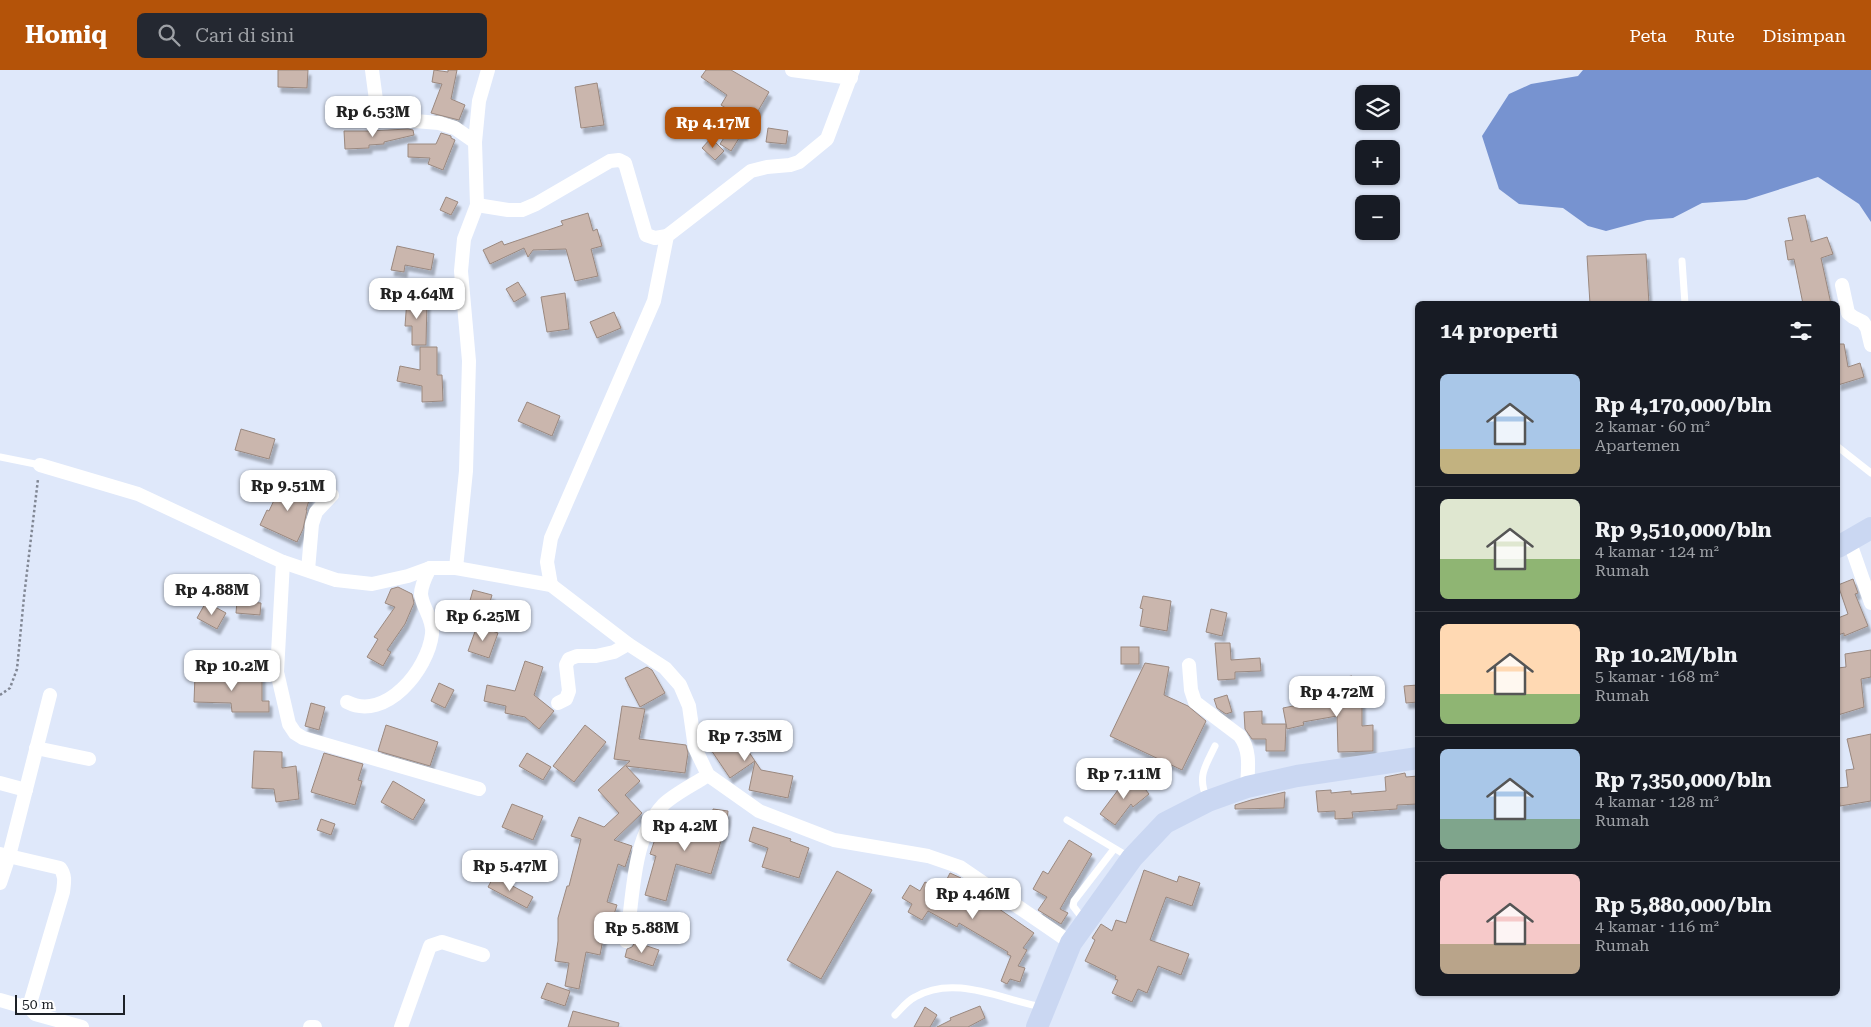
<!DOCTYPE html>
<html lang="id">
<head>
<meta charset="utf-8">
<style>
  :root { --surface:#171b24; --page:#242831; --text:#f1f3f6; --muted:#9ea1a6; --line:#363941; --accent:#b45309 }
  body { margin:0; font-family:"Roboto Serif",serif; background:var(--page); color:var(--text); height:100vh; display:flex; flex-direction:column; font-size:19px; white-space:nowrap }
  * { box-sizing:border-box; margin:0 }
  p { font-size:16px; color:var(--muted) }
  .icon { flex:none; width:28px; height:28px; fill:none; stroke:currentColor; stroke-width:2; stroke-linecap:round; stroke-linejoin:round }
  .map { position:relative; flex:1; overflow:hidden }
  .drawer { position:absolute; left:1415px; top:231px; width:425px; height:695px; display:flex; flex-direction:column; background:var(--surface); border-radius:8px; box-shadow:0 1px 4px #0004 }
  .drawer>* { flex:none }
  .tools { position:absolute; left:1355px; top:15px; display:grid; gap:10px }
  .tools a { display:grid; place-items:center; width:45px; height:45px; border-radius:8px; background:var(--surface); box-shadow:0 1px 4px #0004; font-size:25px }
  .scale { position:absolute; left:15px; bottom:12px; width:110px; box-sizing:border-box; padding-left:5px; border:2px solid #1d2127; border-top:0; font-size:14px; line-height:18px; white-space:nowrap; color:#1d2127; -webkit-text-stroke:4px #fff; paint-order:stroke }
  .price { position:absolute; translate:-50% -42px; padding:0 11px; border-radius:10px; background:#fff; color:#222; font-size:16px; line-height:32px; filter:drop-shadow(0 1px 2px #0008) }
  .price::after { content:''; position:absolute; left:50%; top:30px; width:15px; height:11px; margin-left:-8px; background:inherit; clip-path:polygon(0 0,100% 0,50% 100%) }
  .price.active { background:var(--accent); color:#fff }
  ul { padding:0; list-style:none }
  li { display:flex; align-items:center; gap:15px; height:125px; padding:0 25px }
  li+li { border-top:1px solid var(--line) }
  li span { display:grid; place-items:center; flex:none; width:140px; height:100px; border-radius:8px; color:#555 }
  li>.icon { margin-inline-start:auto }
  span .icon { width:60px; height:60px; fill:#fffc; stroke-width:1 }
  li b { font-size:21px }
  h2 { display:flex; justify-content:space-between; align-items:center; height:60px; padding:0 25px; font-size:21px }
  header { display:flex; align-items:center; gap:30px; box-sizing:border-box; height:70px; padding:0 25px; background:var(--accent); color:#fff }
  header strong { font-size:24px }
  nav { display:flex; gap:28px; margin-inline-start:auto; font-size:18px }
  .search { width:350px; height:45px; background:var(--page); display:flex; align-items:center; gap:12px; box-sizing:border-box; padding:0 18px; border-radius:8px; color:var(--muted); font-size:19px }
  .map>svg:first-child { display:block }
  .water { fill:#7793d0 }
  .building { fill:#cab6ad; stroke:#9a887f; filter:url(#shadow) }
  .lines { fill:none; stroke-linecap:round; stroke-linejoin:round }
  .path { stroke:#818794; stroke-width:2.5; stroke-dasharray:2.5 2.5; stroke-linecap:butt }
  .service { stroke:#fff; stroke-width:7 }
  .minor { stroke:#fff; stroke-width:14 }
  .primary { stroke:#cad7f2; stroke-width:22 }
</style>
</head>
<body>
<header>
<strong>Homiq</strong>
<div class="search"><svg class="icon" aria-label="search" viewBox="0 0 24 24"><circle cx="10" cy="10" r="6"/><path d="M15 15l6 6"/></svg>Cari di sini</div>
<nav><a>Peta</a><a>Rute</a><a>Disimpan</a></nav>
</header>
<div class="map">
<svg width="1871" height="957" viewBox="0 0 1871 957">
  <defs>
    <filter id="shadow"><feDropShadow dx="3" dy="5.5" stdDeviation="1" flood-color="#0004"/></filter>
  </defs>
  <rect width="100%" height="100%" fill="#dfe8fa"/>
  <path class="water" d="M1583,0h288v152l-12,-18 -41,-27 -72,23 -44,3 -29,15 -26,2 -41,11 -18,-5 -25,-18 -44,-4 -20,-15 -17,-53 27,-42 22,-10 47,-8z"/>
  <g class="building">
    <path d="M278,0h30l-1,18 -29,-1z"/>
    <path d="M434,0l14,2v-2h9l-6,29 14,6 -6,15 -28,-7 11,-29 -10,-2z"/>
    <path d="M706,0h25l38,22 -25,43h-3l-10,16 -11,-7 18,-28 -17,-11 6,-10 -26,-18z"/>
    <path d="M597,13l7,42 -23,3 -6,-41z"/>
    <path d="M768,58l20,3 -2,13 -20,-2z"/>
    <path d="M408,59l5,1 1,5 -30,7v2l-15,1v3l-24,1 -1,-18h25z"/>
    <path d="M441,63l10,3v2l4,2 -12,30 -15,-6 2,-6 -22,-1v-13h28z"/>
    <path d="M711,68l13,13 -9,9 -13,-12z"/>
    <path d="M446,127l12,5 -7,13 -11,-5z"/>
    <path d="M588,143l5,18 4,-2 5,17 -11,3 7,27 -23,5 -9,-32 -33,1 -5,7 -4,-9 -34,16 -7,-14 19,-9 2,4 59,-20 -2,-4z"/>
    <path d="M1805,145l6,27 16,-5 6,17 -12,4 10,46h-28l-9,-45 -6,1 -3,-19 8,-1 -5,-22z"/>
    <path d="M397,176l37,8 -3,16 -26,-5 -1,7 -13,-2z"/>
    <path d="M1646,184l3,50h-59l-3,-48z"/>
    <path d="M518,212l8,13 -12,7 -8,-13z"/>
    <path d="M565,223l4,36 -22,3 -6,-35z"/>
    <path d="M407,229l20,1 -1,45h-14v-19h-7z"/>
    <path d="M614,242l7,16 -24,10 -7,-16z"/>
    <path d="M1838,274h6l4,23 12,-4 4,14 -26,8z"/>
    <path d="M420,277h17v28h5l1,26 -21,1v-16l-25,-5 3,-15 20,4z"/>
    <path d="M527,332l33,14 -8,20 -34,-15z"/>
    <path d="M241,359l34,10 -6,20 -34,-9z"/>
    <path d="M283,412l29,9 -6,19h1l-4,19 -6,13 -37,-17 7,-15 2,1 7,-15 1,1z"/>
    <path d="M1853,509l5,14 -3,1 13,32 -24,10v-3l-6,2v-17l10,-4 -10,-29z"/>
    <path d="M398,517l14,7 2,9 -9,21 -18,26 4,2 -8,14 -16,-9 11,-18 -4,-2 21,-30 -10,-4 6,-14z"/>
    <path d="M473,520l19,5 -8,28 -19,-5z"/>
    <path d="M1143,526l28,5 -4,30 -27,-5 3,-17 -3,-1z"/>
    <path d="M237,531l24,2 -1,12 -24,-2z"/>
    <path d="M206,532l20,11 -9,16 -20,-11z"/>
    <path d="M1211,539l16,4 -5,23 -16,-4z"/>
    <path d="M477,556l21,7 -9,25 -21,-7z"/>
    <path d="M1215,573h15l1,17 29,-2 1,13 -26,1v7l-17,1z"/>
    <rect x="1121" y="577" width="18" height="17"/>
    <path d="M1871,580v27l-10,2 3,28 -26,8v-47l8,-1 -1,-13z"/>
    <path d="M525,591l18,6 -9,28 20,16 -15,18 -14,-12 -20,-4 1,-7 -22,-5 3,-16 28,6z"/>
    <path d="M1145,593l24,4 -5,28 24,11 18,15 -24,49 -72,-34z"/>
    <path d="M647,597l5,3 13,23 -25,14 -15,-29z"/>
    <path d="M248,603h14v28h7v11h-37l-1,-9 -37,-1 1,-27h18v2l35,-1z"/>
    <path d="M1352,606l2,19h8v31l11,-1v26l-35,1 -1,-36 -34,6 1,3 -17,4 -4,-21 60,-12 -2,-18z"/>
    <path d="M439,613l15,7 -9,18 -14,-7z"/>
    <path d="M1418,615v17l-12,1 -2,-17z"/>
    <path d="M1227,625l5,17 -6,2 -9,-6 -3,-9z"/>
    <path d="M311,633l14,4 -6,23 -14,-4z"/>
    <path d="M622,636l23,3 -6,30 47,6 2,8 -3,20 -59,-7 14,15 -15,14 17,18 -28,27 18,6 -7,21 -7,-3 -11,38 10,3 -8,25 -4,-1 -5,26 -14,-3 -7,37 -14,-3 4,-23 -14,-2 3,-20v-23l9,-32h2l12,-47 -10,-3 8,-19 25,10 15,-14 -21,-23 32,-29 -16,-2z"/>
    <path d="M1262,641v13h24l-1,27h-19v-12h-14l-7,-10 -1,-17z"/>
    <path d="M728,651l33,49 32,6 -5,22 -39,-8 6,-29 -25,17 -27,-40z"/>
    <path d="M386,655l52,17 -8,24 -52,-15z"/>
    <path d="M585,655l21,17 -32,40 -21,-16z"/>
    <path d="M1871,664v67l-31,5 -2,-18 10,-1 -2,-17 8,-1 -7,-30z"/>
    <path d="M254,681l28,1v16l14,-2 3,33 -23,3 -2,-13 -22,-1z"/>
    <path d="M324,683l39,11 -5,16 4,1 -7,24 -44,-13z"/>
    <path d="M527,683l24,14 -8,13 -24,-14z"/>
    <path d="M1405,703l1,4 12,-1v28l-21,1v4l-45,3 1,6 -18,1v-8l-17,1 -2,-21 15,-1v3l20,-2v3l35,-3 -1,-14z"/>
    <path d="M1135,706l14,18 -16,13 -2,-3 -16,21 -15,-11 18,-24z"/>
    <path d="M393,711l32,19 -12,20 -32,-18z"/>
    <path d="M1285,722l-1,16 -49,1v-4l16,-5z"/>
    <path d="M512,734l31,12 -10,24 -31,-13z"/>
    <path d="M713,739l15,2 -1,10 -16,53 -35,-10 -10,37 -21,-6 11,-39 -6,-2 6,-18 11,3 7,-19 30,10 2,-5 6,2z"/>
    <path d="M321,749l14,5 -4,11 -14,-5z"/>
    <path d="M753,757l38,12 -1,2 19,7 -10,30 -37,-11 6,-19 -19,-7z"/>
    <path d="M1069,770l23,14 -32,55 8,4 -7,11 -23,-14 9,-13 -14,-8 10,-18 5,3z"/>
    <path d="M1144,800l33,12 2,-6 21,7 -8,23 -26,-9 -16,43 39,14 -8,21 -23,-9 -11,27 -9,-4 -6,13 -20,-9 6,-13 -3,-1 1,-3 -31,-15 10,-21 -3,-2 9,-14 11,7 4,-11 10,3z"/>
    <path d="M837,801l35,19 -51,89 -34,-19z"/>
    <path d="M950,803l11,5 -5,10 31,17 2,-3 45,31 -11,15 4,2 -9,16 7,2 -5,14 -10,-3 -3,5 -6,-3 10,-25 -4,-2 1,-2 -49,-29 -2,4 -29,-16 -6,9 -14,-8 4,-8 -10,-6 8,-13 10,6 5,-9 16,9z"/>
    <path d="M494,806l39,21 -6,11 -39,-21z"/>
    <path d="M635,872l24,8 -6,16 -28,-9 2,-8 5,-2z"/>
    <path d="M547,913l23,8 -5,15 -24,-8z"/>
    <path d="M980,936l5,12 -17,9h-31l14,-7 -1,-2z"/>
    <path d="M925,937l12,8 -7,12h-16z"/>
    <path d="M573,941l46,12 -1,4h-50z"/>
  </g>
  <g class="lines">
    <path class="path" d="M0,625l10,-7 7,-19 7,-72 14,-118"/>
    <g class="service">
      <path d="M1682,191l3,43"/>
      <path d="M1838,377l33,26"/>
      <path d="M0,387l40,8"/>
      <path d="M1207,729c-10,-23 -2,-32 8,-53"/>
      <path d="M1067,750l62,37"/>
      <path d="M1083,849l-10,-13 1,-5 40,-52"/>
      <path d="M895,945c6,-6 12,-14 20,-18 40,-23 87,3 128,10"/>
    </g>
    <g class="minor">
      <path d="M372,0l4,30 4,10 11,6 24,5 24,2 16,5 20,14"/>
      <path d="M792,0l59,8"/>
      <path d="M477,135l31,5h14l14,-6 74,-43 9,-1 6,3 21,72 9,3 12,-2"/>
      <path d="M1842,215l6,28 5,4 10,5 4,6 4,17"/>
      <path d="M40,395l98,29 145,68 53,18 36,4 36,-8 22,-8h26l95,17 77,59 37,24 15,17 9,21 6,42 13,27 51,36 75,29 94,16 32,11 111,76"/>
      <path d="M1849,470l22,63"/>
      <path d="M283,492l-6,110 12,52 6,9 8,5 176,51"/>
      <path d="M456,498l10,-97 3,-110 -8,-90 3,-32 13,-34 -2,-63 4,-41 9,-31"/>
      <path d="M308,500l4,-46 4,-12 16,-17"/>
      <path d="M551,515l-4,-23 4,-24 103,-237 13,-65 84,-65 16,-4 23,-2 9,-3 28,-23 26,-69"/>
      <path d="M1189,595l2,25 4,12 45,34c11,15 8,32 7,51"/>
      <path d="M347,632c39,20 81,-33 85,-68 2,-15 -10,-26 -11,-40 0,-9 5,-18 9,-26"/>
      <path d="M558,633l8,-4 3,-8 -3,-26 3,-6 8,-3h19l18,-4 14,-8"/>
      <path d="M36,678l53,11"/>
      <path d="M0,713l26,7"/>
      <path d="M0,784l60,14c6,8 4,15 3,24l-32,108v9l4,5 47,13"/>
      <path d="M0,813l9,-27 41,-161"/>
      <path d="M626,871c8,-43 5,-102 37,-136 11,-11 32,-21 45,-30"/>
      <path d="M0,930l31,9"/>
      <path d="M310,957h5"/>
      <path d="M401,957l29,-81 12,-4 41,13"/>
    </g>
    <g class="primary">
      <path d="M1838,477l33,-19"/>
      <path d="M1037,957l34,-84 61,-85 33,-35 43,-22 39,-14 50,-11 121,-18"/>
    </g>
  </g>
</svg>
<div class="tools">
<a><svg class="icon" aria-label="layers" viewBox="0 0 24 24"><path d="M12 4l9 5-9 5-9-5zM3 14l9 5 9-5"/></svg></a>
<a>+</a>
<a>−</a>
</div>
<div class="scale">50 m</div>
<b class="price" style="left:373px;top:68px">Rp 6.53M</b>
<b class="price active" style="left:713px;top:79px">Rp 4.17M</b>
<b class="price" style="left:417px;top:250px">Rp 4.64M</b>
<b class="price" style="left:288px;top:442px">Rp 9.51M</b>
<b class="price" style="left:212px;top:546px">Rp 4.88M</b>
<b class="price" style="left:483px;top:572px">Rp 6.25M</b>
<b class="price" style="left:232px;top:622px">Rp 10.2M</b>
<b class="price" style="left:1337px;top:648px">Rp 4.72M</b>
<b class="price" style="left:745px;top:692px">Rp 7.35M</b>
<b class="price" style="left:1124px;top:730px">Rp 7.11M</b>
<b class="price" style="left:685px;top:782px">Rp 4.2M</b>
<b class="price" style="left:510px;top:822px">Rp 5.47M</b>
<b class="price" style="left:973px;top:850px">Rp 4.46M</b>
<b class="price" style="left:642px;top:884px">Rp 5.88M</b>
<section class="drawer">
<h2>14 properti<svg class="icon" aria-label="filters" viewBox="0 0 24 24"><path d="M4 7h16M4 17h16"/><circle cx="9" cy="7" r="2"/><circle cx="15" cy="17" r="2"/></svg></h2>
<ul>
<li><span style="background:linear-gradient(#a9c7e8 75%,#c2b280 0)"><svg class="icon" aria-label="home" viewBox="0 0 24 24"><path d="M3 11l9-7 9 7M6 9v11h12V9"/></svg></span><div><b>Rp 4,170,000/bln</b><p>2 kamar · 60 m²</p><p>Apartemen</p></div></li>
<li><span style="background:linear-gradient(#dfe7d0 60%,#8fb573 0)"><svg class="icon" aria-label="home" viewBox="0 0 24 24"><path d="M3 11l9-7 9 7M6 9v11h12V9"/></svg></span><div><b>Rp 9,510,000/bln</b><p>4 kamar · 124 m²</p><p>Rumah</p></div></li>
<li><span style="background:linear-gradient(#ffd9b3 70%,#8fb573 0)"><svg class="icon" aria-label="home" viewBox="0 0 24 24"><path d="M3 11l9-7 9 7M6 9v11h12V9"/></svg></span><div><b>Rp 10.2M/bln</b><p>5 kamar · 168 m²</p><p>Rumah</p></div></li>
<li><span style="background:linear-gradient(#a9c7e8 70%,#7fa58c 0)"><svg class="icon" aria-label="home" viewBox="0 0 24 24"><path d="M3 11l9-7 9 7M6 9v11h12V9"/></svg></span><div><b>Rp 7,350,000/bln</b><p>4 kamar · 128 m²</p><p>Rumah</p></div></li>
<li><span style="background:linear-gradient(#f6c9c9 70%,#b9a48a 0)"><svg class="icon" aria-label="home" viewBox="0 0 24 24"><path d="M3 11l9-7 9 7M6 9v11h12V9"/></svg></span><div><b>Rp 5,880,000/bln</b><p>4 kamar · 116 m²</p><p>Rumah</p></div></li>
</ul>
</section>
</div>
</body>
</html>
